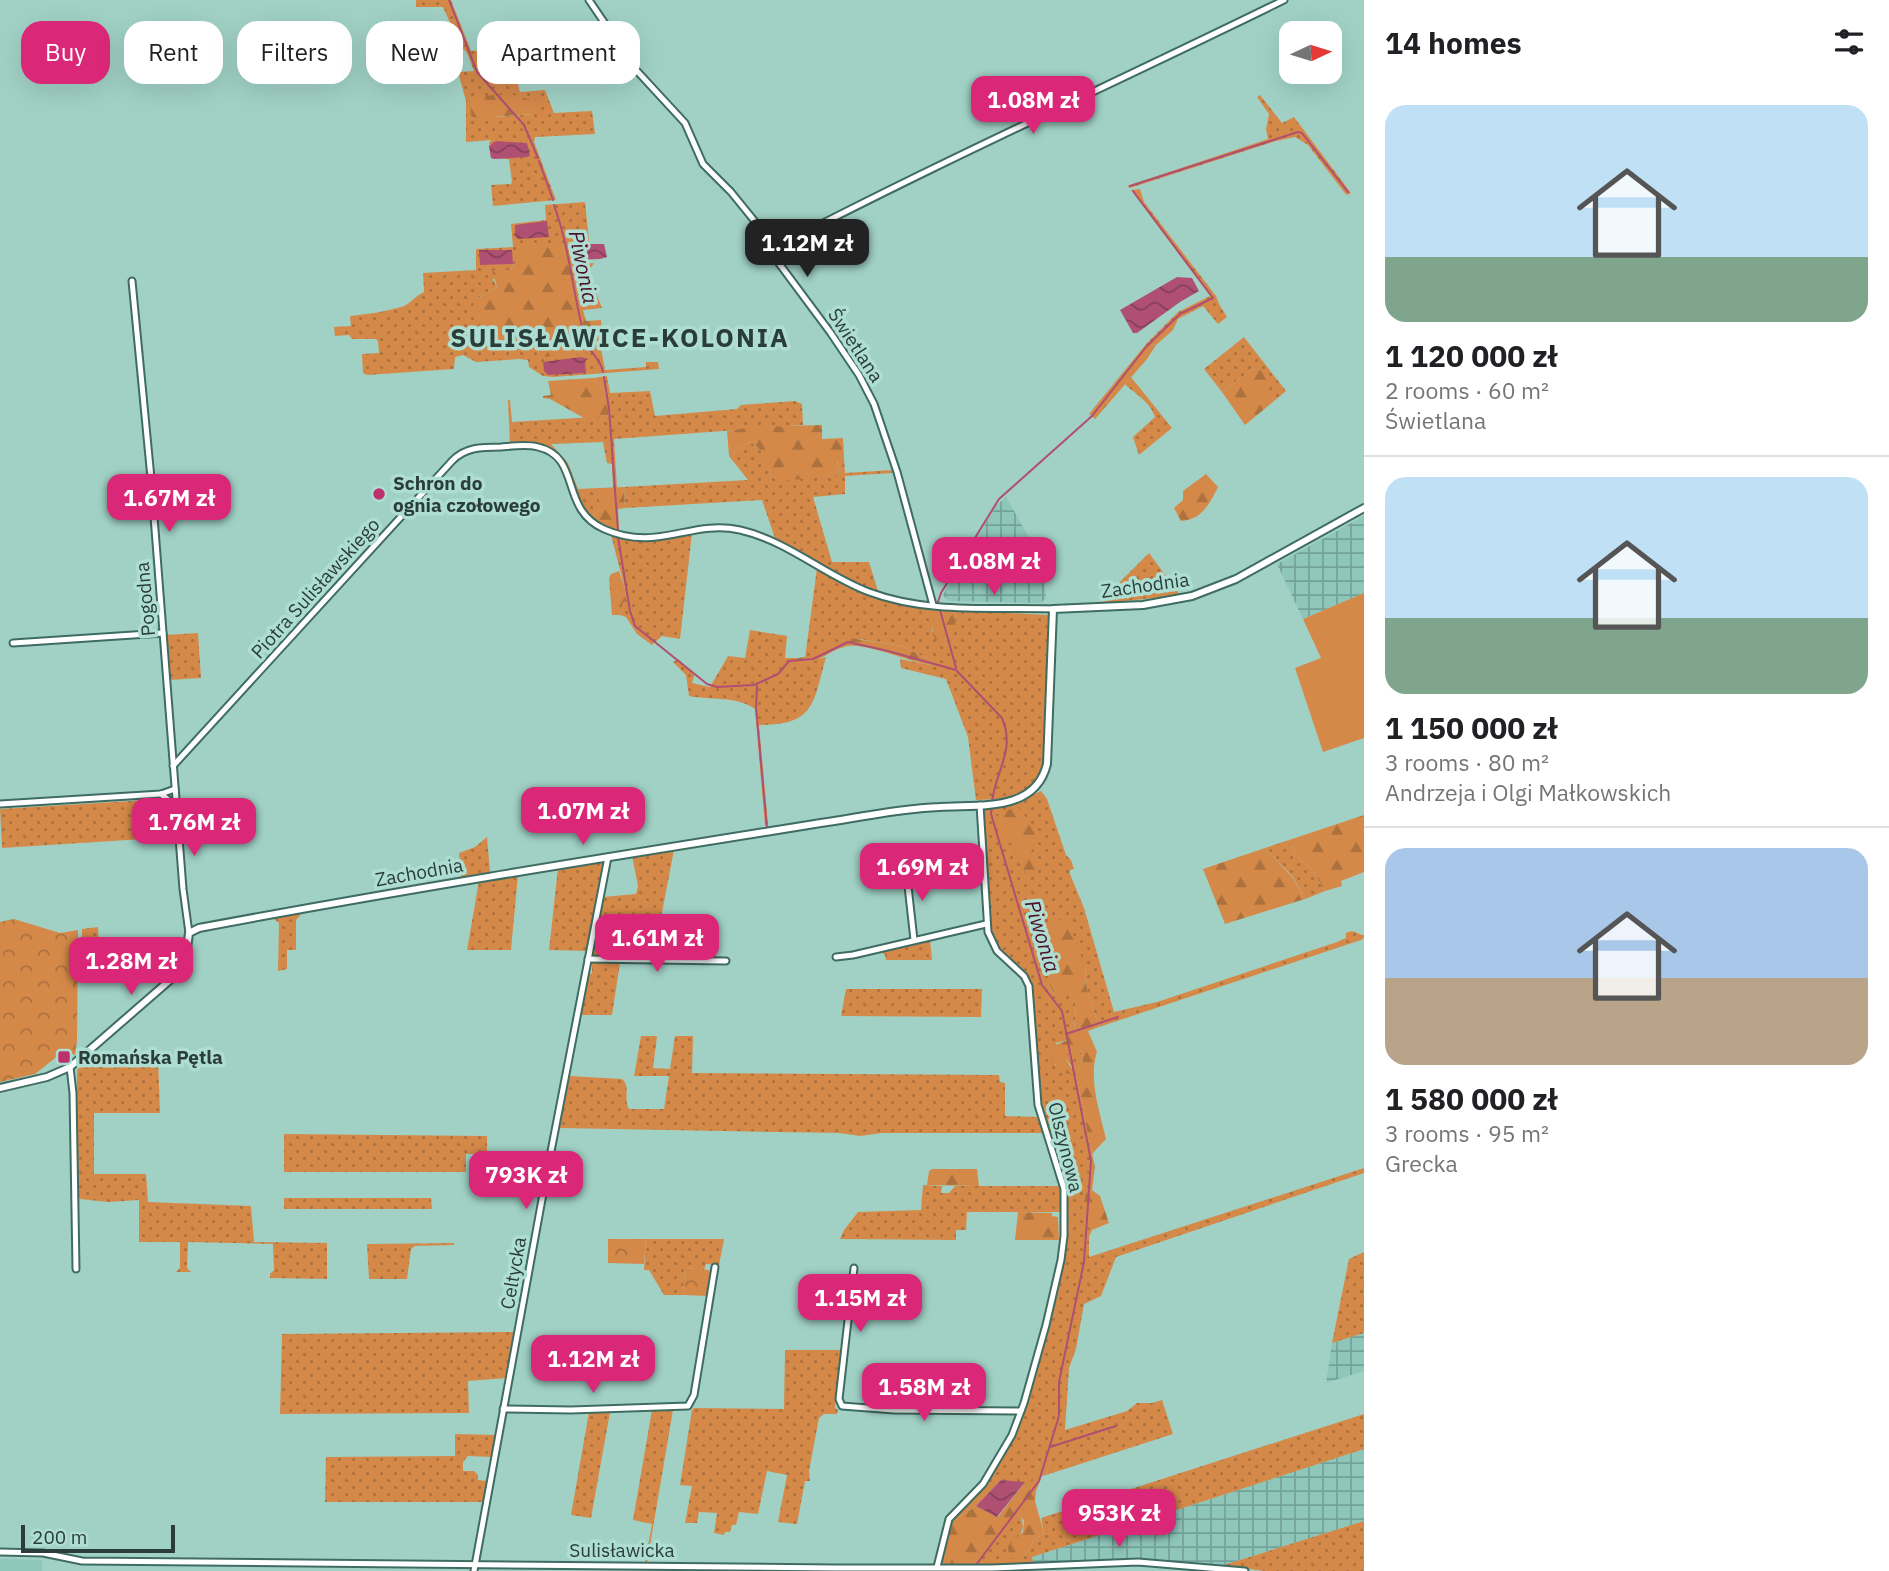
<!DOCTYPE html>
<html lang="en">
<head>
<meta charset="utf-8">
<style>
  :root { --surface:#fff; --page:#f2f2f2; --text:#202124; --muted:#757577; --line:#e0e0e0; --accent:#db2777 }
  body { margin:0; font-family:"IBM Plex Sans",sans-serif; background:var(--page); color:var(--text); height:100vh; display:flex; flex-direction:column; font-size:26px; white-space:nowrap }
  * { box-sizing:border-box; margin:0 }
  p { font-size:23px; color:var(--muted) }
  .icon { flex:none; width:38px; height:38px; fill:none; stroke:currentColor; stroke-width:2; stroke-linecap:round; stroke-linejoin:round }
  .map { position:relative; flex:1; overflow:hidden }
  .panel { display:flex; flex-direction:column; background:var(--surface); width:525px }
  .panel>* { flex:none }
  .guide { position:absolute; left:21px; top:21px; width:665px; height:63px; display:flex; gap:14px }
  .needle { width:46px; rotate:86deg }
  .controls { position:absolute; left:1279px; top:21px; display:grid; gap:14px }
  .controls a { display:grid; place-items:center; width:63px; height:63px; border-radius:14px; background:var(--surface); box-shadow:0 7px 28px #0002; font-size:35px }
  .scale { position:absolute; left:21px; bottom:18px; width:154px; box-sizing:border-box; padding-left:7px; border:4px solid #2a3d39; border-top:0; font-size:19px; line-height:24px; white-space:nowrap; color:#2a3d39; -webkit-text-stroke:5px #aeded2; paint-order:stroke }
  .price { position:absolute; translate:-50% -60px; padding:0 16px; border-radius:14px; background:var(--accent); color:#fff; font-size:23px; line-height:46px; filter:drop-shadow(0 2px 4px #0008) }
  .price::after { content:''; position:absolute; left:50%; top:42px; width:21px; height:16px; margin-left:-10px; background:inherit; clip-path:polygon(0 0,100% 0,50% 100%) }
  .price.on { background:#222; color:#fff }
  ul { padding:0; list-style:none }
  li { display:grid; align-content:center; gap:14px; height:371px; padding:0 21px }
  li+li { border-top:2px solid var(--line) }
  li span { display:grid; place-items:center; height:217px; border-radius:21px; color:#555 }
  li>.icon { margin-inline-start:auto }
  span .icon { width:126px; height:126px; fill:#fffc; stroke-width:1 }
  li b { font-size:30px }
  h2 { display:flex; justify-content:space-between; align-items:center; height:84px; padding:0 21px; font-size:30px }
  .pill { padding:0 24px; border-radius:21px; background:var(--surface); box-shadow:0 7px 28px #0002; font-size:24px; line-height:63px }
  .pill.on { background:var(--accent); color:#fff }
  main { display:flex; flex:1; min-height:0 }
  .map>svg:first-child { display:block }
  .built { fill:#8ec6ba }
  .industrial { fill:url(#industrial-grid) }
  .grass { fill:url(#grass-dots); fill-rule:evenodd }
  .forest { fill:url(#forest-firs) }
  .park { fill:url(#park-crowns) }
  .garden { fill:#d58949 }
  .water { fill:url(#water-waves) }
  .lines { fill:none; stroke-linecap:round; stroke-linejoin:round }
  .stream { stroke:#af4f72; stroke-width:2 }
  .minor-casing { stroke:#3f6c62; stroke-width:9 }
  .tertiary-casing { stroke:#3f6c62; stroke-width:10 }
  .minor { stroke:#fff; stroke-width:5 }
  .tertiary { stroke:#fff; stroke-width:6 }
  .poi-dot { fill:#bc326e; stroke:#aeded2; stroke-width:2.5 }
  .labels { text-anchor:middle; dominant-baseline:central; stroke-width:7; stroke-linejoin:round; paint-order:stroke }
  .street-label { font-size:19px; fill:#2a3d39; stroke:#aeded2 }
  .poi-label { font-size:19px; font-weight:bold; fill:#2a3d39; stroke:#aeded2; text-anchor:start }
  .water-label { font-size:21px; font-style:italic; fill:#4e0f2a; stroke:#aeded2 }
  .district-label { font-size:26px; font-weight:bold; letter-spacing:2px; fill:#2a3d39; stroke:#aeded2 }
</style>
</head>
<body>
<main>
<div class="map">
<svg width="1364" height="1571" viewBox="0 0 1364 1571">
  <defs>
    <pattern id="industrial-grid" width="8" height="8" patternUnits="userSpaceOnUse" patternTransform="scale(1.75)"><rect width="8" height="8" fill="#8ec6ba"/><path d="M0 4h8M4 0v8" fill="none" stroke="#74a298"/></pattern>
    <pattern id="grass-dots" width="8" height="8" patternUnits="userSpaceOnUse" patternTransform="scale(1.75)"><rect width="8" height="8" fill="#d58949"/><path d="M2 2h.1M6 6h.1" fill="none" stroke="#ad713e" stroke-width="1.8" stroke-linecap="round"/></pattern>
    <pattern id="forest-firs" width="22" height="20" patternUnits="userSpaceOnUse" patternTransform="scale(1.75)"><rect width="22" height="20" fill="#d58949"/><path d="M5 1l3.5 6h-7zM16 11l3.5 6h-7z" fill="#ad713e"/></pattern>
    <pattern id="park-crowns" width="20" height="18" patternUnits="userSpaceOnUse" patternTransform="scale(1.75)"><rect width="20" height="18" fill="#d58949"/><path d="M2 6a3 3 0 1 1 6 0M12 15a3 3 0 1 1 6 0" fill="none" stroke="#ad713e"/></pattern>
    <pattern id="water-waves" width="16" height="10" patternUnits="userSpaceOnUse" patternTransform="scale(1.75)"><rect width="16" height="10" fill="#af4f72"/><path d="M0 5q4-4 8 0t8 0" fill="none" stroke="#86405a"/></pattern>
  </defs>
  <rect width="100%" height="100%" fill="#a1d1c5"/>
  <path class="built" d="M0,1559l42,1v11h-42z"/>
  <g class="industrial">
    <path d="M1006,497l29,51 7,16 4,34 -5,5 -93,-2 -5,-6 53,-89z"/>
    <path d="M1364,516v77l-61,26 -26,-55z"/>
    <path d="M1364,1333v38l-38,12 6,-40z"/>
    <path d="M1364,1449v72l-140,44 -91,-6 -100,4 -1,-6z"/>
  </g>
  <g class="grass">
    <path d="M416,0h35l20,51 20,-1 4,20 19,-1 6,23 25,-2 9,23 38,-2 3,23 -60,3 -1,5 22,58 -63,6 -2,-21 20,-1 1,-2 -3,-23 -18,-1 -2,-15 2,-3 -25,2v-41l-8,-29 16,-1 -7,-18 -7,-8 -17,-38h-27zM495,95h27l14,19 -41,3z"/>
    <path d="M1260,95l22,28 12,-6 57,76 -4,2 -3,-3 -36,-47 -13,-8 -19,4 -146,47 -3,-2 141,-47 -2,-10 3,-15 -12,-17z"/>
    <path d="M1140,189l4,13 72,94 3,8 8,13 -9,7 -15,-18 -25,13 -5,11 -17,15 -9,-2 31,-31 32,-16 -79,-106z"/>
    <path d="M585,202l4,39 -21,1 4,22 -55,-3 -7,9 -17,9 4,8 -21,12 14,35 22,14 81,4 -8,-14 14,-1 6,33 41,-3v-5h12l1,7 -106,8 -10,-1 -14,-9 -1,-7 -9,-1 -43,3 -13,-7 -8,2 -1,12 -87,6 -4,-2 -1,-19 17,-1 -1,-12 -2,-2h-24l-3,-4 -14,1 -1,-9 17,-1 -1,-10c17,-2 34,-4 51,-9 8,-2 14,-11 23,-15l-1,-19 53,-3v-21l37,-2 -2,-23 35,-4 -1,-15z"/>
    <path d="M1244,337l42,54 -12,10 -20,-33 -32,24 -18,-23z"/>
    <path d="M607,376l3,17 40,-2 5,25 82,-7 4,-4 54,-4 7,3 1,21 -189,14 3,49h-4l-1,-24 -5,-1 -4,-21 -52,2 17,19 10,26 21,-1v21l-5,7 -12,-7 -29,-57 -43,-8 -2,-44h2l2,22 97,-6 -3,-22 -13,-16z"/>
    <path d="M1131,377l41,51 -33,27 -6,-18 22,-20c-6,-17 -18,-21 -30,-33z"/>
    <path d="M749,442c14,4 20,22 22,35l68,-1 -2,-18h7l1,15 48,-3 -1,3 -47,3v18l-32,3 19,65h37l9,29 -36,-14 -66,-36 -14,-41 -137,8 -1,-21 124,-7 -19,-24z"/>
    <path d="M692,533l-12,106 -18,-3 -10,9 -15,-11 -11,-17 -6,-2 5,-26 -14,-54 38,6z"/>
    <path d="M1149,553l31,42 -82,9z"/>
    <path d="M817,568l38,21 77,18 3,10 -3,14 14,9 11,-22 -5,-8 96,5 -4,142c-5,40 -33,42 -68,43l-8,-63 -22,-58 -45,-11 -1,-9 30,6 4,-3 -32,-16 -43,-7 -16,1 -25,14 -13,4z"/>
    <path d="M750,630l37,6 -2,22h13l1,7 27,-8c-13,47 -11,68 -67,68l9,99 -3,2 -10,-117c-18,-13 -45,-9 -66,-13l-3,-21 -13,-13 5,-3 17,15 -3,9 18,4 18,-31 17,2z"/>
    <path d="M198,633l3,45 -32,2 -3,-45z"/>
    <path d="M1041,791l6,8 19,56 5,5 3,9 -4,1v4l14,34 30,104 43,-10 180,-60 9,-4v-5c9,-5 11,2 18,2v3l-3,2 -262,87 -12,-37 -2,-24 -32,3 -4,17 6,10 16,-5 5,15 -2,25 -8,4 2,5 -12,3 -1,22 8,5 10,-2 -8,-10v-4l15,-4 3,11 -7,15 19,91 -3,23 -6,2c-2,18 -10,20 6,38l-3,7v20l275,-89v5l-248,84 -15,39 -17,8 -8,45 -7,19 -4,62 62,-19 10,-8h15l10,-3 11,34 -127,41 4,-15 -11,3 -7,21 -31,-4 -25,26 -25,17 5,-9 14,-11 19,-22 32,-58 30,-106 14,-64 2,-25 -2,-43 -24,-79 -9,-117 -9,-17 -23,-22 -9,-19 -8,-119 3,-4 28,-4z"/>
    <path d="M164,799l9,7 2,31 -173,11 -2,-39z"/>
    <path d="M487,837l3,35 -29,5 -2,-24 16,-6z"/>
    <path d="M1289,840l7,15 17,16 12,20 -20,8 -12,-22 -28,-29z"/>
    <path d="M674,850l-21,109 -61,-2 11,-60 33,-3 2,-8 -6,-30z"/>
    <path d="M601,861l3,3 -16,87 -39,-1 9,-82z"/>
    <path d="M518,875l-7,75h-44l12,-69z"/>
    <path d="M303,912l-7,8v30h-9v19l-9,2 1,-48 -6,-5z"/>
    <path d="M98,927l1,23 -17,13v-34z"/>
    <path d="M930,940l2,20h-46l-1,-5 -4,-3z"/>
    <path d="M592,963h28l-8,52h-31l8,-40 3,-2z"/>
    <path d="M846,989h136l-1,28 -140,-1z"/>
    <path d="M641,1036h16l-4,32 17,1 5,-33h18l-1,37 307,2 1,7 5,1v33l32,1 6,16h-161l-22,3 -21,-3 -280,-5 11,-52 52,3c9,7 1,20 7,30h35l5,-33h-35z"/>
    <path d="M91,1057h67l2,56h-66v61h52l2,28 103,4 3,36 73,1v36l-57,-1v-4l4,-4 -1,-26 -85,-2 -1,26 4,4h-15l4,-4v-26h-41v-42l-31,2 -28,-3 -3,-5v-124z"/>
    <path d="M284,1134l203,2v18h-21v18h-182z"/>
    <path d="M923,1185l19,1 -1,7h8l6,-7h105l1,25 -2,1h-92l-1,18h-10v10l-116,-1 4,-9 14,-18 63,-2z"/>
    <path d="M284,1198h147l1,11h-148z"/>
    <path d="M646,1239h78l-5,26 -13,-1 -2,6 -19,-2 -2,27h-19l-15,-25h-5z"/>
    <path d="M454,1243v2l-39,1 -4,3 -4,30h-38l-2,-35z"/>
    <path d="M1364,1252v81l-32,10 17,-84z"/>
    <path d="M515,1332l-8,46 -39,3 1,32 -189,1 2,-80z"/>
    <path d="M785,1350h57l-7,58 3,2 -1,4h-13l-5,4 -10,53 1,10h-5l-8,43 -19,-2 9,-47 -20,-4 -9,43 -19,-2 -3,13h-4l-2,7h-5l-1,3 -10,-2 3,-20 -18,-1 -2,11h-12l7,-37 -12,-1 12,-75 2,-2 90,1z"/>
    <path d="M652,1410h21l-26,153h-2l7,-39 -19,-4z"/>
    <path d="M589,1412h21l-19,106 -20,-3z"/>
    <path d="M1364,1414v35l-332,108 1,6 -58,3 42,-56c8,13 8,19 -1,31l8,15 10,-15 10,-8 -3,-15z"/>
    <path d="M455,1434l41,1 -5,22 -23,-1 -5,6v9h11l4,4v5l9,1 -4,21h-158l1,-45 129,-1z"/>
    <path d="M1364,1521v50h-100l-40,-6z"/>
  </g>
  <g class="forest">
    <path d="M495,95h27l4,4 11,2 -1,13 -62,4 -3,-2 -1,-19z"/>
    <path d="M522,247h40l10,17 22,-1 -6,10 14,35 -19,2 3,11 15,-1 1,17 -17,1 9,15 -54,4 -6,-8c-21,-1 -40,-4 -49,-26l-8,-2 -7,-8 6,-14 21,-12 -5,-17h18l7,-9v-9z"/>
    <path d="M1147,343l9,2 -9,14 -52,60 -6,-5z"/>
    <path d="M1254,368l12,3 8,12 -6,7 6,11 -29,24 -23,-33z"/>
    <path d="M593,378l13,16 3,23 -25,1 -34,-19 -7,-1v-2l8,-1 -3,-14z"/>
    <path d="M822,425v14l21,-1 1,20 -7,1 2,17 -61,5 -7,-4c-2,-12 -8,-31 -22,-35l-20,14 -2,-25 28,-4z"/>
    <path d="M1206,474l12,13c-8,16 -16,33 -37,34l-7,-13 9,-8v-9z"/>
    <path d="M624,487l1,21 -7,1 1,22 -27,-11 -10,-11 4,-2 8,9 5,-7v-21z"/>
    <path d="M619,571l6,18 4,1 1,11 -7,1 -3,13h-8l-3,-37 2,-4z"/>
    <path d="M932,607l20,3 5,8c-3,9 -6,20 -15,24l-7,-3c-5,-11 0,-20 -3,-32z"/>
    <path d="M850,638l52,8 32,16 -4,3c-23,-4 -61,-21 -81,-19 -18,2 -32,19 -51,20v-8c20,-2 34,-16 52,-20z"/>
    <path d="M1018,807l13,17 7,19 -7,8c1,9 6,12 6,20l-11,3 -15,-31 -8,5 -9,-30 11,-7z"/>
    <path d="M1364,815v57l-23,9 1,5 -17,5 -12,-20 -17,-16 -7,-15z"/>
    <path d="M1265,848l28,30 12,21 -80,25 -22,-55z"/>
    <path d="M1067,918l18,48 2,24 12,37 -11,4 9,21c-9,26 3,61 9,87l-14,15 -16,-78 7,-15 -3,-11 -15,5c0,7 8,12 10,20 -12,0 -22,-10 -25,-22l2,-7 16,-6 -2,-6 8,-3 2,-25 -5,-14 -5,5 -11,-1 -6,-11 4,-16 -13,-43z"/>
    <path d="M932,1169h45l2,17 -52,-1 2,-14z"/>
    <path d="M1092,1190l8,6 9,27 -17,7c-17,-18 -8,-20 -6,-39z"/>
    <path d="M1018,1212l34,1v3l6,1 1,23h-44z"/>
    <path d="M1044,1457l6,3 -4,15 -4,1 -6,15 -1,10 9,32 -10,8 -10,15 -15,3 -1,-13 15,-14 1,-11 -8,-10 -45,60h-47l1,-2h15l11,-46 25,-17 22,11 27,-35 7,1 7,-20z"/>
  </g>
  <g class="park">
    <path d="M14,919l46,14 18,-3 -1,111 -2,14 -11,-4 -29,23 -35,8v-160z"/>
    <path d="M608,1239h38l-2,25 -36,-1z"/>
    <path d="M685,1268l24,2 2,3 -3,23 -25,-1z"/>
  </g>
  <path class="garden" d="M1364,593v145l-41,14 -28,-84 26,-10 -18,-39z"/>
  <g class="water">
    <path d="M496,141l31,2 3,12 -2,2 -34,2 -3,-1 -2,-12z"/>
    <path d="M547,221l2,16 -31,2 -3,-3v-11z"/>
    <path d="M575,244h29l3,13 -7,2 -27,1 -1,-14z"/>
    <path d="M479,250h33l1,14 -33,1z"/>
    <path d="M1177,277l15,1 7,13 -19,11 -43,31h-4l-13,-23z"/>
    <path d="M581,357l7,2 -3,2 1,12 -38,2 -4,-4 -1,-9z"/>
    <path d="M1001,1480l24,2 -28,35 -21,-11z"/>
  </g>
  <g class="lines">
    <g class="stream">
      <path d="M449,0l28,72 47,53 14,33"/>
      <path d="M539,161l14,39"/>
      <path d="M1130,186l168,-54 4,1 46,59"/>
      <path d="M554,205c16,44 19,90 31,134 3,14 15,17 18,33"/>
      <path d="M604,377l5,32 9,122"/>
      <path d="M618,537l12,74 5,15 72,58 10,3 37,-2 24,-11 11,-13 24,-2 35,-17 40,9 68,19 46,48c14,32 -7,54 -10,84"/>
      <path d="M938,602l3,-9 58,-94 93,-83 54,-69 34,-33 33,-16 -80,-107"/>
      <path d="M940,610l16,58"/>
      <path d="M757,686l-1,22 11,120"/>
      <path d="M1066,1034l52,-17"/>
      <path d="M1050,1447l66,-21"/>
      <path d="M976,1565l63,-84 20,-65v-34l25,-120 7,-101 -29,-150 -20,-26 -51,-171 1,-7"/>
    </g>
    <defs>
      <g id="minor">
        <path d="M589,0l48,71 48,52 18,41 28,28 26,32 18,34 55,74 29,43 15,29 23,68 36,133"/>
        <path d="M771,250c168,-88 342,-166 513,-250"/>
        <path d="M132,281l19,197 32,411 6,44"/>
        <path d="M13,643l150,-10"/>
        <path d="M173,766l279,-305c13,-14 30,-14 49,-14 12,-1 25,-3 37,0 44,10 21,62 66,82 54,24 86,-10 136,1 48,11 84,45 129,62 59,22 123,15 184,17"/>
        <path d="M161,794l16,13"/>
        <path d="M0,804l161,-10 14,-5"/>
        <path d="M906,868l8,72"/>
        <path d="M836,957l17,-2 133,-31"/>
        <path d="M588,959l138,2"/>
        <path d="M70,1067l3,26 3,176"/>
        <path d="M854,1268l-15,131 3,7 52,4 127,1"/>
        <path d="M503,1409l68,1 117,-4 6,-11 21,-128"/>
        <path d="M0,1552l43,1 39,8 754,7h155l147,-6 107,9"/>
        <path d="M937,1567l12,-48 34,-35 29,-49 12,-32 22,-78 15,-65 3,-24v-47l-26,-84 -9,-119 -5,-10 -27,-25 -9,-19 -8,-127"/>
        <path d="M474,1571l73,-399 61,-315"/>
      </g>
      <path id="tertiary" d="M0,1088l47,-11 23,-10 107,-93 9,-18 3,-23 10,-5c223,-42 448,-77 672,-113 23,-4 46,-7 68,-8 40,-3 96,6 108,-43l6,-155 90,-4 49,-9 44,-17 128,-71"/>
    </defs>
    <use href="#minor" class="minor-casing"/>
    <use href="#tertiary" class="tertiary-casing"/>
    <use href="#minor" class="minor"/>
    <use href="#tertiary" class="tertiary"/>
  </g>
  <g class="poi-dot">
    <circle cx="379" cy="494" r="7"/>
    <rect x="57" y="1050" width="14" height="14" rx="3.5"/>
  </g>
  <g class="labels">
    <g class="street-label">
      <text transform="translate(856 345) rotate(57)">Świetlana</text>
      <text transform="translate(1145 585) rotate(-8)">Zachodnia</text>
      <text transform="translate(315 588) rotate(-48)">Piotra Sulisławskiego</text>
      <text transform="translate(145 599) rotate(-95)">Pogodna</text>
      <text transform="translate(419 872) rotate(-10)">Zachodnia</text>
      <text transform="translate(1066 1147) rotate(76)">Olszynowa</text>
      <text transform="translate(513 1273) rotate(-80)">Celtycka</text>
      <text x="622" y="1550">Sulisławicka</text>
    </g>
    <g class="poi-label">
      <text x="393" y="483">Schron do<tspan x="393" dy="22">ognia czołowego</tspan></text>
      <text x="78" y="1057">Romańska Pętla</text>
    </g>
    <g class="water-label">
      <text transform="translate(584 267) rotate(78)">Piwonia</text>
      <text transform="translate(1043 936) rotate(73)">Piwonia</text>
    </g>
    <g class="district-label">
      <text x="620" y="337">SULISŁAWICE-KOLONIA</text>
    </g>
  </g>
</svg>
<div class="controls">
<a><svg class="needle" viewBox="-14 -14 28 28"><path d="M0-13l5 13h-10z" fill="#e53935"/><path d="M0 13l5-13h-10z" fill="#757577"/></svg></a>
</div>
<div class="scale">200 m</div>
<b class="price" style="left:1033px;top:136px">1.08M zł</b>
<b class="price on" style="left:807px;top:279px">1.12M zł</b>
<b class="price" style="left:169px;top:534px">1.67M zł</b>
<b class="price" style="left:994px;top:597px">1.08M zł</b>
<b class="price" style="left:583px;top:847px">1.07M zł</b>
<b class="price" style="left:194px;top:858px">1.76M zł</b>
<b class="price" style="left:922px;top:903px">1.69M zł</b>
<b class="price" style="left:657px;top:974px">1.61M zł</b>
<b class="price" style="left:131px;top:997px">1.28M zł</b>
<b class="price" style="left:526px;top:1211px">793K zł</b>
<b class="price" style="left:860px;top:1334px">1.15M zł</b>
<b class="price" style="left:593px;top:1395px">1.12M zł</b>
<b class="price" style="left:924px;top:1423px">1.58M zł</b>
<b class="price" style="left:1119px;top:1549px">953K zł</b>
<div class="guide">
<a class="pill on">Buy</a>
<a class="pill">Rent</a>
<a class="pill">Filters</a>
<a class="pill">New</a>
<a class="pill">Apartment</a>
</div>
</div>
<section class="panel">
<h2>14 homes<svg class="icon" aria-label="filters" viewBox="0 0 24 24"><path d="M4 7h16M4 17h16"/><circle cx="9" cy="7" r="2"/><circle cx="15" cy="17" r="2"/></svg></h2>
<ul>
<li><span style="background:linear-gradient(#bfe0f5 70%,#7fa58c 0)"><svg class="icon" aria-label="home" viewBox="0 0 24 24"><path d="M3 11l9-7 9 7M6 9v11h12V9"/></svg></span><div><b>1 120 000 zł</b><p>2 rooms · 60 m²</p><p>Świetlana</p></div></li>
<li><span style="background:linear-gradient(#bfe0f5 65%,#7fa58c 0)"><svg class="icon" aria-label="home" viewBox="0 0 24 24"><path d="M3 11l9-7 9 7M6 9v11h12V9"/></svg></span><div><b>1 150 000 zł</b><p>3 rooms · 80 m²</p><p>Andrzeja i Olgi Małkowskich</p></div></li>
<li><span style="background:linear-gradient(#a9c7e8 60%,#b9a48a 0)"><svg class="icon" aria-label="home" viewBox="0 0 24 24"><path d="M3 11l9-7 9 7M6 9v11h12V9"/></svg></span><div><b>1 580 000 zł</b><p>3 rooms · 95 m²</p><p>Grecka</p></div></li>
</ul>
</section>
</main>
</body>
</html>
